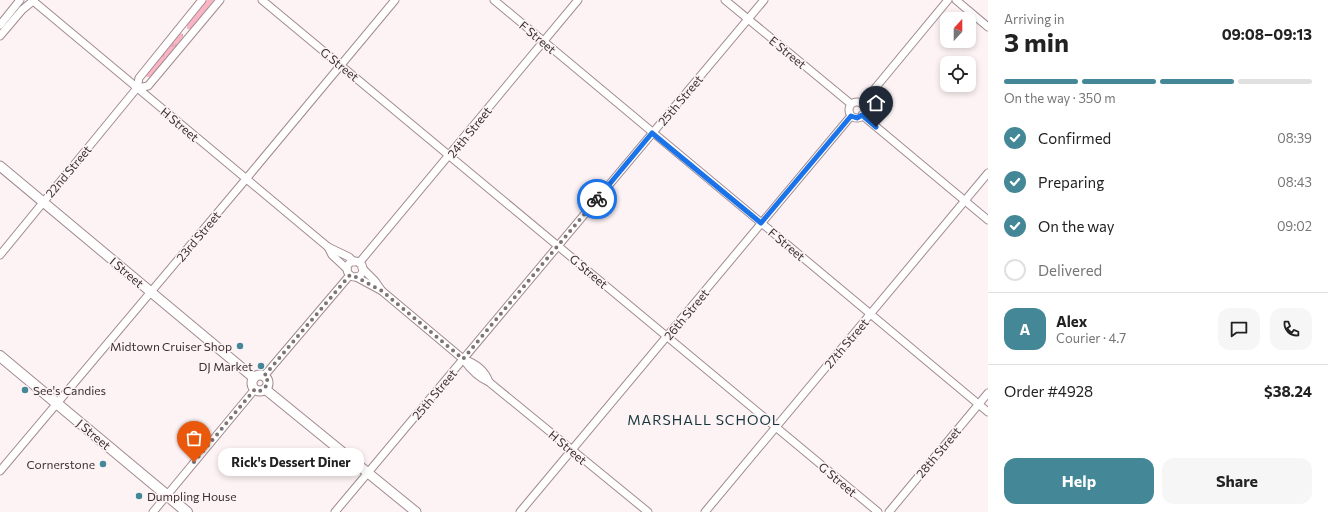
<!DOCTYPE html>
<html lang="en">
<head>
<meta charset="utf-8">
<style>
  body { margin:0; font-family:Commissioner,sans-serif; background:#f6f6f6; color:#222; height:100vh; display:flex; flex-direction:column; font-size:15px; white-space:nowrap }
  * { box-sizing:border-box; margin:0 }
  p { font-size:13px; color:#767676 }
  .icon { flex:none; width:22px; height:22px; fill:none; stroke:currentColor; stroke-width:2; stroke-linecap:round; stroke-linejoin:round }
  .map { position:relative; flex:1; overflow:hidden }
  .drawer { display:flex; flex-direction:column; background:#fff; width:340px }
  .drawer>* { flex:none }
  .needle { width:26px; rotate:21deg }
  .buttons { position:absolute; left:940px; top:12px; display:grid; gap:8px }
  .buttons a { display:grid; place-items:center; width:36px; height:36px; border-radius:8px; background:#fff; box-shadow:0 2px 6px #0003; font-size:20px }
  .pin { position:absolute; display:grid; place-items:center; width:34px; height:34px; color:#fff; margin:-41px -17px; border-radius:50% 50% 50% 0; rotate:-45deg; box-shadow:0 0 4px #0007 }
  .pin .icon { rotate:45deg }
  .courier { position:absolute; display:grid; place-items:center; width:40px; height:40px; margin:-20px; border:3px solid #1a73e8; border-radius:50%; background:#fff; color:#222; box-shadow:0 1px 5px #0007 }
  .bubble { position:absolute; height:28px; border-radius:12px; background:#fff; box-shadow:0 2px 6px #0003; font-size:13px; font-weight:700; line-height:28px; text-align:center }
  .head em { font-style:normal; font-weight:700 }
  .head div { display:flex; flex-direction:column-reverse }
  .head { display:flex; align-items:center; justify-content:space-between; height:68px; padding:0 16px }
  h1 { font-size:26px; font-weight:700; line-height:30px }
  .bar { display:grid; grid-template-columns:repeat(4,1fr); gap:6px 4px; align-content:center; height:48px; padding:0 16px }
  .bar i { height:5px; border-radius:3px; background:#e0e0e0 }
  .bar .selected { background:#448897 }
  .bar p { grid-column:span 4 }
  .line { display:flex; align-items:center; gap:10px; padding:0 16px; border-top:1px solid #e0e0e0 }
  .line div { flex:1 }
  .round { display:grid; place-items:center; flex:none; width:42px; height:42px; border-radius:12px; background:#f6f6f6 }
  ol { padding:0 16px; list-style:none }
  li { display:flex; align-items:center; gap:12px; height:44px }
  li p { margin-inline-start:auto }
  li .icon { padding:4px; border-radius:50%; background:#448897; color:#fff; stroke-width:4 }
  li:last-child { color:#767676 }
  li i { width:22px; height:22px; border:2px solid #e0e0e0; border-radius:50% }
  .action { display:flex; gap:8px; margin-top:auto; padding:8px 16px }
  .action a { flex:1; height:46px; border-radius:12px; background:#448897; color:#fff; font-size:16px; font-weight:700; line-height:46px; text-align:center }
  .action a+a { background:#f6f6f6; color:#222 }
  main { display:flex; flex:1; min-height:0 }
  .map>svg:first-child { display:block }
</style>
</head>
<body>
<main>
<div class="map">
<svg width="988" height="512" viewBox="0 0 988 512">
  <defs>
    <pattern id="grass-tufts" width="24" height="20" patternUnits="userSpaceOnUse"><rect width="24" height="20" fill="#fab4c4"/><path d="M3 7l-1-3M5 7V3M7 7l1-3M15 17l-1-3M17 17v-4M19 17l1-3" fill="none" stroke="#d79ba9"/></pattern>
  </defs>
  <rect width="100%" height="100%" fill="#fdf3f5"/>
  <g fill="url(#grass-tufts)">
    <polygon points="207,0 214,0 191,29 187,29 187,25"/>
    <polygon points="179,33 183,34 183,37 151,77 147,77 145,74"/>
  </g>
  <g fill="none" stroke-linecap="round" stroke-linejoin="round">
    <g stroke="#a18b8f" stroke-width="9">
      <g id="minor">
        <polyline points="32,0 328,247 349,257 354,262"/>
        <polyline points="262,0 878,512"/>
        <polyline points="494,0 988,412"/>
        <polyline points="725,0 851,104"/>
        <polyline points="956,0 988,27"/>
        <polyline points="0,25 20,0"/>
        <polyline points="0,36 22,10 34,0"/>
        <polyline points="137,88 148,86 220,0"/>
        <circle cx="857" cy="110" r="8"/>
        <polyline points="862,104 948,0"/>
        <polyline points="862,115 988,220"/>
        <polyline points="328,247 332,255 347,269"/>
        <polyline points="0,255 137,88 139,78 202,0"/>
        <circle cx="355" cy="269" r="8"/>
        <polyline points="359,263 578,0"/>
        <path d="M362,268L375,281L382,291L463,359C470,369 477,377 489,382L648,512"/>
        <polyline points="356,277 382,291"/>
        <path d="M463,359C475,363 485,370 489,382"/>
        <polyline points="264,376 350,275"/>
        <polyline points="0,471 246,179 395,0"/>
        <polyline points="153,512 255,389"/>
        <polyline points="335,512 764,0"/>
        <polyline points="520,512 851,116"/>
        <polyline points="705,512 988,173"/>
        <polyline points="889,512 988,393"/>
      </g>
    </g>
    <g stroke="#a18b8f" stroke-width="11">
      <g id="tertiary">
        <polyline points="0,166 254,378"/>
        <circle cx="260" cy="383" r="8"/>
        <polyline points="265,389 416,512"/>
      </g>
    </g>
    <g stroke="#a18b8f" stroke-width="12">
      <polyline id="secondary" points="0,356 187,512"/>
    </g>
    <use href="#minor" stroke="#fff" stroke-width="7"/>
    <use href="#tertiary" stroke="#fff" stroke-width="9"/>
    <use href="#secondary" stroke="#fff" stroke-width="10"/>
  </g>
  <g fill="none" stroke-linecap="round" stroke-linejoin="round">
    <polyline stroke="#7e7476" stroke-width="4" stroke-dasharray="0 7.2" points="194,462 255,389 260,391 265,388 268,381 264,376 350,275 356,277 382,291 463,359 597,199"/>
    <polyline stroke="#1a73e8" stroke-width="5" points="597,199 652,133 761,223 851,116 857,118 862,115 876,127"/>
  </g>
  <g fill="#448897" stroke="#fdf3f5" stroke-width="1.5">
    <circle cx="240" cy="346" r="4"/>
    <circle cx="261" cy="366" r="4"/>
    <circle cx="25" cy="390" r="4"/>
    <circle cx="103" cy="464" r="4"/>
    <circle cx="139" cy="496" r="4"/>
  </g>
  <g text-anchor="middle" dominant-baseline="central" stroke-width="3" stroke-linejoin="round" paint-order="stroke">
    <g font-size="12" fill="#393032" stroke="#fdf3f5">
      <text transform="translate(538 37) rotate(40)">F Street</text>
      <text transform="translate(788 52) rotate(39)">E Street</text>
      <text transform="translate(340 64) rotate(39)">G Street</text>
      <text transform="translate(680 100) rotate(-50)">25th Street</text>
      <text transform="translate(180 124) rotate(40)">H Street</text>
      <text transform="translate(469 132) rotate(-51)">24th Street</text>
      <text transform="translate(68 171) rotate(-50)">22nd Street</text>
      <text transform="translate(198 236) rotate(-50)">23rd Street</text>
      <text transform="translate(787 244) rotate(40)">F Street</text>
      <text transform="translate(589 271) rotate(40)">G Street</text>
      <text transform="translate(127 272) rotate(40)">I Street</text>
      <text transform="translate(686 314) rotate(-50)">26th Street</text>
      <text transform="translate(846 343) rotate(-50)">27th Street</text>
      <text transform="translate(434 394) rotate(-50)">25th Street</text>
      <text transform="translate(94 434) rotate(40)">J Street</text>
      <text transform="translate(568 447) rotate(40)">H Street</text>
      <text transform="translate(938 452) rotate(-50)">28th Street</text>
      <text transform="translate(838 479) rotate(40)">G Street</text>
    </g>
    <g font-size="12" fill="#393032" stroke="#fdf3f5" text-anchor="end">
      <text x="232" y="346">Midtown Cruiser Shop</text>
      <text x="253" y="366">DJ Market</text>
      <text x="33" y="390" text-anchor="start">See's Candies</text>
      <text x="95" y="464">Cornerstone</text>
      <text x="147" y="496" text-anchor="start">Dumpling House</text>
    </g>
    <g font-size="14" letter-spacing="1" fill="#15363d" stroke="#fdf3f5">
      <text x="704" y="419">MARSHALL SCHOOL</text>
    </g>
  </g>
</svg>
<div class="buttons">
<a><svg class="needle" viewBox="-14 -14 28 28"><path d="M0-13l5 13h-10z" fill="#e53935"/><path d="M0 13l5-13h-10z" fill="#767676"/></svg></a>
<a><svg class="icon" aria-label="locate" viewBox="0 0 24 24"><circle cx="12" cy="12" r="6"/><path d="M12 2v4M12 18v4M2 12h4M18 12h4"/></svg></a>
</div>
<div class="pin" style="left:194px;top:462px;background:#ea580c"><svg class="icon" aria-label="bag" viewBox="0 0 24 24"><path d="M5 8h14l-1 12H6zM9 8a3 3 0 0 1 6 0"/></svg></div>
<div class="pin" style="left:876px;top:127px;background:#1f2937"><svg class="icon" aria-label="home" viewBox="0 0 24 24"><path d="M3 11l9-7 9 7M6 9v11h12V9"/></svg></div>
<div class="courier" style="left:597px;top:199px"><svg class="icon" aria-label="bike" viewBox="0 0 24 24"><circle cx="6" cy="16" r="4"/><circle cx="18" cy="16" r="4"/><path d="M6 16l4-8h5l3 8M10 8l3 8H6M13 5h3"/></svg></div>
<div class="bubble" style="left:218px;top:448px;width:146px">Rick's Dessert Diner</div>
</div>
<section class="drawer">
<div class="head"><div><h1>3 min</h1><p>Arriving in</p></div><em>09:08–09:13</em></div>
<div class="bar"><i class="selected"></i><i class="selected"></i><i class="selected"></i><i></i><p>On the way · 350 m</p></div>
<ol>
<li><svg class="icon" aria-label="check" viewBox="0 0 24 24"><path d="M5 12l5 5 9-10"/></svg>Confirmed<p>08:39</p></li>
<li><svg class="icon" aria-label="check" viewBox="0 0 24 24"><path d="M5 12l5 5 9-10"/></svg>Preparing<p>08:43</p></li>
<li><svg class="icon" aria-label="check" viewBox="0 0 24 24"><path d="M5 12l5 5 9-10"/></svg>On the way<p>09:02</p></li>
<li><i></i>Delivered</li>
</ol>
<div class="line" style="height:72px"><b class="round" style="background:#448897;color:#fff">A</b><div><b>Alex</b><p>Courier · 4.7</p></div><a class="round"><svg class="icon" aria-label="chat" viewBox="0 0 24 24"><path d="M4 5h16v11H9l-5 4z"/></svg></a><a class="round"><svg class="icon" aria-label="phone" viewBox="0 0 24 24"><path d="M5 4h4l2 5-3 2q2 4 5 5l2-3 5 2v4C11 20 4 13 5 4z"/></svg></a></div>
<div class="line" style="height:52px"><div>Order #4928</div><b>$38.24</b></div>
<div class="action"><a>Help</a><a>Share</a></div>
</section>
</main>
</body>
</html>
